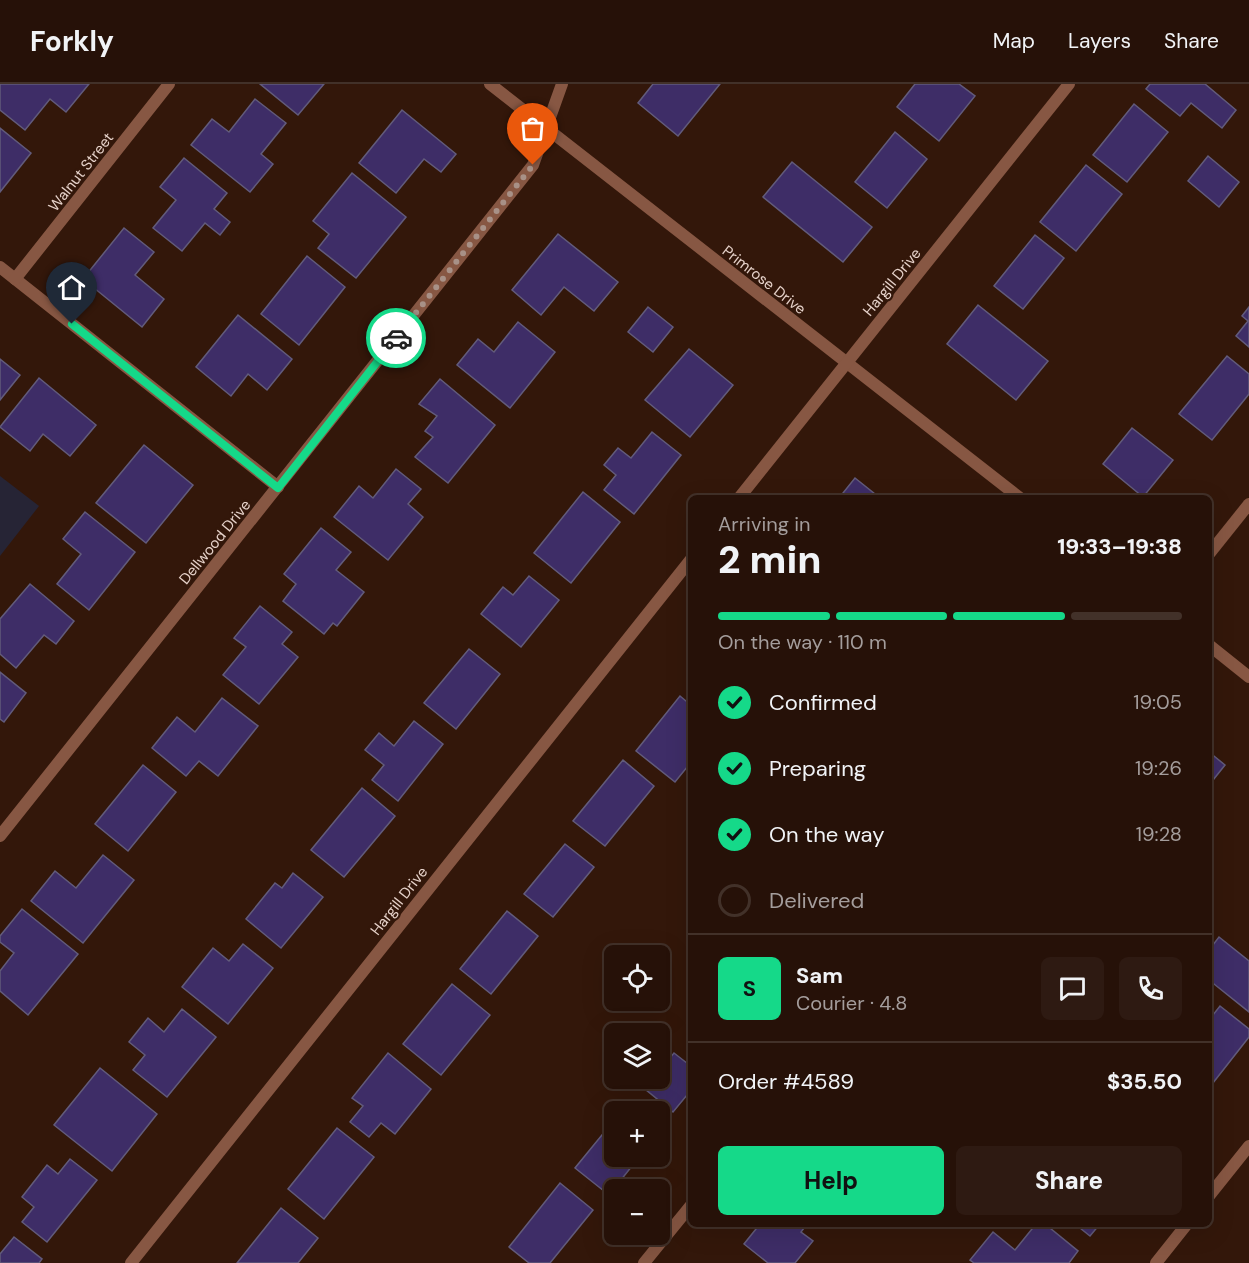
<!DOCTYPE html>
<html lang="en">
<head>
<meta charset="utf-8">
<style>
  body { margin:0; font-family:"DM Sans",sans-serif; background:#2e1a12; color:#f1f3f6; height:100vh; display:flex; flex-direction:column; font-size:22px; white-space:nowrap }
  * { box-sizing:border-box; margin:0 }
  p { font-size:20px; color:#a49d9c }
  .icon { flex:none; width:33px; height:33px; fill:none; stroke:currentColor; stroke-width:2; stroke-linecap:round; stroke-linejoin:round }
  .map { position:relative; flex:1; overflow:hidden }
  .side { position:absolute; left:688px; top:411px; width:524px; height:732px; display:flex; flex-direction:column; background:#261108; border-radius:9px; box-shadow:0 6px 24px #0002,0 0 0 2px #423129 }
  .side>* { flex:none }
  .tools { position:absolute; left:604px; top:861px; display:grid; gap:12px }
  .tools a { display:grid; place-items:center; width:66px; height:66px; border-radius:9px; background:#261108; box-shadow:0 6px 24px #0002,0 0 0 2px #423129; font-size:30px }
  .pin { position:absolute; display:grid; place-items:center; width:51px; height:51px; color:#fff; margin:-62px -26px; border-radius:50% 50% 50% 0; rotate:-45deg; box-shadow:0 0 6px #0007 }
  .pin .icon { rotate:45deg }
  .courier { position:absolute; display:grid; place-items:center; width:60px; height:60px; margin:-30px; border:4px solid #15d989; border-radius:50%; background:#fff; color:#222; box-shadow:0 2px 8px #0007 }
  .summary em { font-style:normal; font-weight:800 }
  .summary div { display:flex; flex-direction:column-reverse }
  .summary { display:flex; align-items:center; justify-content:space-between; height:102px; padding:0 30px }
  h1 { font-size:39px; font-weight:800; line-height:45px }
  .bar { display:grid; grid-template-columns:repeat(4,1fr); gap:9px 6px; align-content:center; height:72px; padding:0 30px }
  .bar i { height:8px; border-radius:4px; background:#423129 }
  .bar .selected { background:#15d989 }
  .bar p { grid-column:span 4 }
  .line { display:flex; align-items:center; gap:15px; padding:0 30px; border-top:2px solid #423129 }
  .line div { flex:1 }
  .round { display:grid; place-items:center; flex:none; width:63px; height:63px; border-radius:9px; background:#2e1a12 }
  ol { padding:0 30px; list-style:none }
  li { display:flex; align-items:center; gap:18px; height:66px }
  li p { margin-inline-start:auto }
  li .icon { padding:6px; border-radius:50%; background:#15d989; color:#111; stroke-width:4 }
  li:last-child { color:#a49d9c }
  li i { width:33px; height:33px; border:3px solid #423129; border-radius:50% }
  .button { display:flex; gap:12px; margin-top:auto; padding:12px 30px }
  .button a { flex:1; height:69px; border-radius:9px; background:#15d989; color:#111; font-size:24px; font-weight:800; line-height:69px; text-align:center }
  .button a+a { background:#2e1a12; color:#f1f3f6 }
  header { display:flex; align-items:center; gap:36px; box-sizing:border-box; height:84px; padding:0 30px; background:#261108; border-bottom:2px solid #423129 }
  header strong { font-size:28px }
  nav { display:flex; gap:33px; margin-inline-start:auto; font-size:21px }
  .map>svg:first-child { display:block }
</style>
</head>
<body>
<header>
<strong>Forkly</strong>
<nav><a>Map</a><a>Layers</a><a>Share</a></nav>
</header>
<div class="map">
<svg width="1249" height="1179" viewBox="0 0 1249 1179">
  <rect width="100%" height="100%" fill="#33170a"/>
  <polygon fill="#262435" points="0,392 39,422 0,472"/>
  <g fill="#3e2d67" stroke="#625b7b" stroke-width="1.5">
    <polygon points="0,0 89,0 66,28 50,15 25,46 0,26"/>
    <polygon points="260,0 324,0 298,31"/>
    <polygon points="653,0 720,0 678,52 638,19"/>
    <polygon points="915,0 959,0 975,12 939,57 897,23"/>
    <polygon points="1150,0 1205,0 1236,26 1222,44 1191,19 1180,32 1146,5"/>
    <polygon points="255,15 286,39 261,70 273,80 250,108 191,61 212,35 229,48"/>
    <polygon points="1134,20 1168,48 1127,98 1093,71"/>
    <polygon points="402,26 456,70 441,88 424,75 396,109 359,79"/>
    <polygon points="0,44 31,69 0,108"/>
    <polygon points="895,48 927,75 887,124 855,98"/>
    <polygon points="1208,72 1239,98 1219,123 1188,97"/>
    <polygon points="184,74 227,109 214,125 230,138 220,151 205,139 182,167 153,144 176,116 160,103"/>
    <polygon points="792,78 872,143 843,178 763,113"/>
    <polygon points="1086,81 1122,110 1076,167 1040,138"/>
    <polygon points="352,89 406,133 356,194 318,164 329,150 313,137"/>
    <polygon points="124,144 154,168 135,191 164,215 142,243 83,195"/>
    <polygon points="558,150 618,198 594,227 564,203 541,231 512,206"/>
    <polygon points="1035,151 1064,174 1023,225 994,202"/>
    <polygon points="307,172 345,203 299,261 261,230"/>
    <polygon points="978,221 1048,277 1016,316 947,260"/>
    <polygon points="648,223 673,243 653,268 628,248"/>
    <polygon points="1249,223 1249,263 1236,252 1248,237 1242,232"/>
    <polygon points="238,231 292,275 267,306 248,290 231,312 196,283"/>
    <polygon points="518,238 555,268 510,324 457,281 478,255 494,268"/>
    <polygon points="689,265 733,301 690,353 645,316"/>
    <polygon points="1227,272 1249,290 1249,310 1212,356 1179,330"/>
    <polygon points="0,275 20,291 0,316"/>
    <polygon points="39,294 96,341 70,372 43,350 30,367 0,343"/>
    <polygon points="440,295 495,341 448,399 415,373 433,353 425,347 437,332 419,320"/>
    <polygon points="1132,344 1173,376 1143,413 1103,380"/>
    <polygon points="652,348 681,371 634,430 604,406 616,391 604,381 618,364 631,374"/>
    <polygon points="144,361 193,401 146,459 96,419"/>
    <polygon points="396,385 421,405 408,420 423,433 388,476 334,433 359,402 373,414"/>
    <polygon points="855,394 880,414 839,414"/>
    <polygon points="583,408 620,438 571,499 534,469"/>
    <polygon points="85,428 135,468 89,526 57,500 81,470 63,455"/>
    <polygon points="321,444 351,468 336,486 364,508 337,542 333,539 324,550 283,517 296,500 284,490"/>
    <polygon points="529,492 559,516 521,563 481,530 503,503 513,511"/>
    <polygon points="30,500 74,537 56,560 44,551 16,584 0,570 0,535"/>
    <polygon points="260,522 292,548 282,560 298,573 259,620 223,591 246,563 234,554"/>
    <polygon points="469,565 500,590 456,645 424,619"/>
    <polygon points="0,588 26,609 4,638 0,635"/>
    <polygon points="680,612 692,622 692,677 675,698 636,667"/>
    <polygon points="222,614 258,642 218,692 199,677 186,692 152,664 177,633 195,648"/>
    <polygon points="414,637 443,660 398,717 372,696 384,681 365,666 379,649 394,662"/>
    <polygon points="1209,668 1225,681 1209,701"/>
    <polygon points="623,676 654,702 605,762 573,737"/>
    <polygon points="143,681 176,708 128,767 95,740"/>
    <polygon points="362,704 395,732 344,793 311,766"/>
    <polygon points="565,760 594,783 553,833 524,810"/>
    <polygon points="103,771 134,796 83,859 31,817 55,787 76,804"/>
    <polygon points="293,789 323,813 281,864 246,835 275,799 282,804"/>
    <polygon points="22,825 78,870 28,931 0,907 0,887 14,869 0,858 0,852"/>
    <polygon points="507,827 538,852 491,910 460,885"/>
    <polygon points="1219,853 1249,877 1249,928 1209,896 1209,866"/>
    <polygon points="243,860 273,884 228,940 182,903 213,864 229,877"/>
    <polygon points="452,900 490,931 441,991 403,960"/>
    <polygon points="1220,922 1249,945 1249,953 1209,1004 1209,936"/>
    <polygon points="182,925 216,953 167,1013 133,986 145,971 129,958 148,934 164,948"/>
    <polygon points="388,969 431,1005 395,1050 381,1039 369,1053 350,1038 363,1022 352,1014"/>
    <polygon points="674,969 692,983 692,1005 673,1028 645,1005 653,994 660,994 660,986"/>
    <polygon points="100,984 157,1030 112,1087 54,1041"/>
    <polygon points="615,1035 615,1072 640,1072 609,1111 575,1084"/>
    <polygon points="337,1044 374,1073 324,1135 288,1105"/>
    <polygon points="70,1075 97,1096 47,1158 22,1138 34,1123 22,1113 47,1081 58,1090"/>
    <polygon points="560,1099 593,1126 550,1179 529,1179 509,1163"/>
    <polygon points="281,1124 318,1154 298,1179 237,1179"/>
    <polygon points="760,1140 807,1140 801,1148 813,1157 795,1179 768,1179 744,1160"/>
    <polygon points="1036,1140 1045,1140 1078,1167 1069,1179 974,1179 970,1176 993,1148 1015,1166"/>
    <polygon points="1075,1140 1100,1140 1090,1152"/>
    <polygon points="14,1153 42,1175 39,1179 0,1179 0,1170"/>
  </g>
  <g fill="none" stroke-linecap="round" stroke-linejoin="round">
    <g stroke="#875743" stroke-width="12">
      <polyline points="490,0 1020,414"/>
      <polyline points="0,183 278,403"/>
      <polyline points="15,195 169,0"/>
      <polyline points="739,414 1069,0"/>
      <polyline points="1209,470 1249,420"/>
      <polyline points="1209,561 1249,593"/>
      <polyline points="0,752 533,81 562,0"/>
      <polyline points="1209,1112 1249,1062"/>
      <polyline points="131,1179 692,474"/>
      <polyline points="644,1179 692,1120"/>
      <polyline points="1156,1179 1187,1140"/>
    </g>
  </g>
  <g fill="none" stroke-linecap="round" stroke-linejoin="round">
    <polyline stroke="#a89187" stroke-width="6" stroke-dasharray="0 10.8" points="396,254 533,81"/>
    <polyline stroke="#15d989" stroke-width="8" points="72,240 278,404 396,254"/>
  </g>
  <g text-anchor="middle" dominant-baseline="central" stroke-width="4.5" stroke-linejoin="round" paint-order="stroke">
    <g font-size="15" fill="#e7d3cb" stroke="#33170a">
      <text transform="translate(81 88) rotate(-52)">Walnut Street</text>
      <text transform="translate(764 196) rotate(38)">Primrose Drive</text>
      <text transform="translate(892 198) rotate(-51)">Hargill Drive</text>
      <text transform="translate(215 458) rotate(-51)">Dellwood Drive</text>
      <text transform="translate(399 817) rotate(-52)">Hargill Drive</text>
    </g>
  </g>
</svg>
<div class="tools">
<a><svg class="icon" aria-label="locate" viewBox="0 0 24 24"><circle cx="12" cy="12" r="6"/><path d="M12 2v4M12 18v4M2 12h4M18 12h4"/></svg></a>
<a><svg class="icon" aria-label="layers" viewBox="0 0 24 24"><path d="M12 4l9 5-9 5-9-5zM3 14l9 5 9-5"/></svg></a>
<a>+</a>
<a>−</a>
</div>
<div class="pin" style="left:533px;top:81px;background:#ea580c"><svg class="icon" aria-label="bag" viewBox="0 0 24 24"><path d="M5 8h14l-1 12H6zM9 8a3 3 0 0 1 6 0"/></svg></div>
<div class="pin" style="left:72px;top:240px;background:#1f2937"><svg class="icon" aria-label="home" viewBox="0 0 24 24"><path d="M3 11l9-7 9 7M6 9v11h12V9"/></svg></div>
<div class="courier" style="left:396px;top:254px"><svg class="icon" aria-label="car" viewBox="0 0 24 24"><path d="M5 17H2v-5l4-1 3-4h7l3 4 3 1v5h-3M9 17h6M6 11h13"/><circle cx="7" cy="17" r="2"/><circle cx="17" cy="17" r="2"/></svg></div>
<section class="side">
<div class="summary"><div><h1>2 min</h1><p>Arriving in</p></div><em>19:33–19:38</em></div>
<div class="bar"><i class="selected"></i><i class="selected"></i><i class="selected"></i><i></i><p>On the way · 110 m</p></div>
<ol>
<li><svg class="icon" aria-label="check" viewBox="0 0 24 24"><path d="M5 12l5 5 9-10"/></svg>Confirmed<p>19:05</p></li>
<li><svg class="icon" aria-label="check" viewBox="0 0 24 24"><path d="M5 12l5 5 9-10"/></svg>Preparing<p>19:26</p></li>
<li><svg class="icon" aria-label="check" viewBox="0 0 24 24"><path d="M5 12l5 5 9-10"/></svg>On the way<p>19:28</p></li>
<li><i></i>Delivered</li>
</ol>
<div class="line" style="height:108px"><b class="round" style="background:#15d989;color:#111">S</b><div><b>Sam</b><p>Courier · 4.8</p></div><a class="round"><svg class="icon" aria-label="chat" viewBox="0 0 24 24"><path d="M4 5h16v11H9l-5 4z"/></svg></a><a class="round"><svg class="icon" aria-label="phone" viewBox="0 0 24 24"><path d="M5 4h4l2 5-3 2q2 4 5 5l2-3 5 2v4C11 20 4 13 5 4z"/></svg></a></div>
<div class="line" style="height:78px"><div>Order #4589</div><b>$35.50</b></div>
<div class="button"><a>Help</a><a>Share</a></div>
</section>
</div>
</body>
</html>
